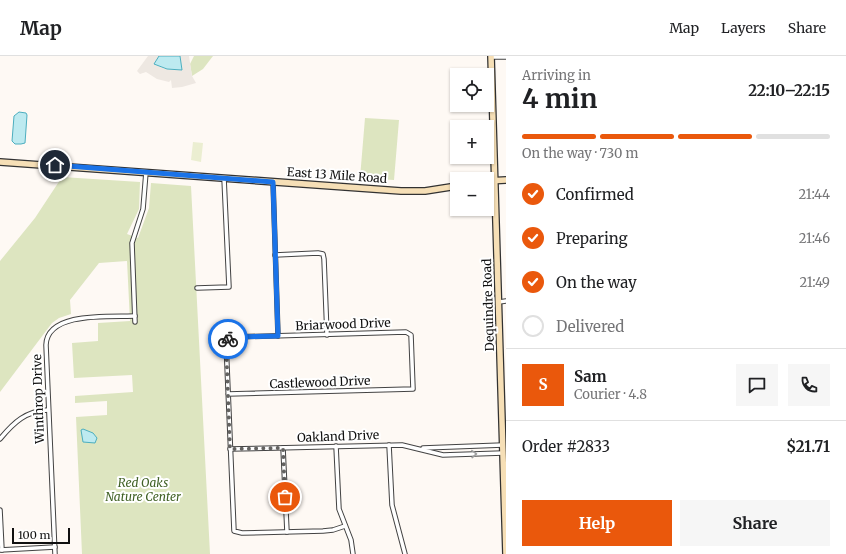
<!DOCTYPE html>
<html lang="en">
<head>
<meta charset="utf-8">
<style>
  body { margin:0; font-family:Merriweather,serif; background:#f6f6f6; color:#202124; height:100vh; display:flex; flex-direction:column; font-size:15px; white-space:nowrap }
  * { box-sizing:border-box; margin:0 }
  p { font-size:13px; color:#757577 }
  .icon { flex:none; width:22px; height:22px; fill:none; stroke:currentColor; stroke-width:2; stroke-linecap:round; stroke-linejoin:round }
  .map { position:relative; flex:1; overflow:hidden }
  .details { display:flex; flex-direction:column; background:#fff; width:340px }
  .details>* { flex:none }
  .buttons { position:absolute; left:450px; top:12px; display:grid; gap:8px }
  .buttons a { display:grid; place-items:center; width:44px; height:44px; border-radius:0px; background:#fff; box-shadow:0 1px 3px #0004; font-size:20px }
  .scale { position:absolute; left:12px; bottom:10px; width:58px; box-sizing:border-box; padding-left:4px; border:2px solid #101010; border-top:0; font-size:11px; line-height:14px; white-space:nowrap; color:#101010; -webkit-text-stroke:3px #fff; paint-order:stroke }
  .pin { position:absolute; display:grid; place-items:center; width:34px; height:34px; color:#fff; margin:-17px; border:2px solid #fff; border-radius:50%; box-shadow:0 1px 4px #0007 }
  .courier { position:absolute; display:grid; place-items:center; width:40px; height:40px; margin:-20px; border:3px solid #1a73e8; border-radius:50%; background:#fff; color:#222; box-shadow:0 1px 5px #0007 }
  .summary em { font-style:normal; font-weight:700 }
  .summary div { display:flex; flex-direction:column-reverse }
  .summary { display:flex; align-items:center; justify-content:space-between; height:68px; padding:0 16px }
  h1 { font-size:26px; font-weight:700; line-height:30px }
  .bar { display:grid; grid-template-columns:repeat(4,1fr); gap:6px 4px; align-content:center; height:48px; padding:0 16px }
  .bar i { height:5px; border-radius:3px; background:#e0e0e0 }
  .bar .active { background:#ea580c }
  .bar p { grid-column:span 4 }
  .line { display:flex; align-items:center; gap:10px; padding:0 16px; border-top:1px solid #e0e0e0 }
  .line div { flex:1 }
  .round { display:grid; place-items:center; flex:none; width:42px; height:42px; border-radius:0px; background:#f6f6f6 }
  ol { padding:0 16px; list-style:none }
  li { display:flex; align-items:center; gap:12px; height:44px }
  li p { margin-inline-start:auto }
  li .icon { padding:4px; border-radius:50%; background:#ea580c; color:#fff; stroke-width:4 }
  li:last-child { color:#757577 }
  li i { width:22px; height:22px; border:2px solid #e0e0e0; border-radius:50% }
  .button { display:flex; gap:8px; margin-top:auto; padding:8px 16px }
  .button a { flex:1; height:46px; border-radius:0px; background:#ea580c; color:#fff; font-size:16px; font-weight:700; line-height:46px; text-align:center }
  .button a+a { background:#f6f6f6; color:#202124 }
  header { display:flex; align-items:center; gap:24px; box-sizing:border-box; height:56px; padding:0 20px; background:#fff; border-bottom:1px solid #e0e0e0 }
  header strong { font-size:19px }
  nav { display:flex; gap:22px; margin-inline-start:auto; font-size:14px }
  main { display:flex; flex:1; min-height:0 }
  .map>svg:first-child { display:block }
</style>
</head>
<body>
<header>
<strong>Map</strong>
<nav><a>Map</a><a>Layers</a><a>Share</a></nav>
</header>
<main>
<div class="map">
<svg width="506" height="498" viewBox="0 0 506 498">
  <rect width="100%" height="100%" fill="#fef9f4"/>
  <g fill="#dde5c0">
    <polygon points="194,0 213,0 203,13 192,20 190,8"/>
    <polygon points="365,62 399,64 394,124 360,122"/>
    <polygon points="62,121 140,126 139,153 127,178 138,182 149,152 151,127 191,130 210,498 82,498 76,361 107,359 107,345 75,347 75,340 133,336 132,319 74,322 72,287 98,285 98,267 130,265 127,205 99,207 70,244 71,258 59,262 52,267 0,336 0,205 35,162"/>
  </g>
  <polygon fill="#ebeed1" points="193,86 203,87 201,106 191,104"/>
  <polygon fill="#eee8e2" points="148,0 159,0 154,8 165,13 174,14 182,14 180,0 189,0 192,20 196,27 182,31 172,32 171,24 169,26 157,23 146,16 140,18 137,15"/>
  <g fill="#bdeaf0" stroke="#4caebf">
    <polygon points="159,0 180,0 182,14 167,13 154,8"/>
    <polygon points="19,56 26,57 27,59 25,87 21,88 15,88 12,85 14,60"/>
    <polygon points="83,373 93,377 97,382 95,387 83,386 81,374"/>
  </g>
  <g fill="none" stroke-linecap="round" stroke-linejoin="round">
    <g stroke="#434343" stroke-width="5.5">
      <g id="street">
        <polyline points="491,1 506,1"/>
        <polyline points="273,125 278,280"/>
        <polyline points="275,199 318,197 323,198 324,203 327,279"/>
        <polyline points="197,232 229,231 224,122"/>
        <polyline points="499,246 506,245"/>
        <polyline points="135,266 132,187 143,153 146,116"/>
        <polyline points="228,338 413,333 411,279 406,276 233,281 228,282 226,286 234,475 242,477 323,475 333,474 345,470"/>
        <path d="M0,383C14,366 26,355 48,354"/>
        <polyline points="389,389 392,449 405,498"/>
        <polyline points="336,390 339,453 351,484 353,498"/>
        <polyline points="283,392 287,476"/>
        <polyline points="423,392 503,389"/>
        <polyline points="230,393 402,389 443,399 503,397"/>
        <polyline points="0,454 2,494"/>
        <polyline points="0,494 55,491"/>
        <path d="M55,498L46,289C47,255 111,261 135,260"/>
      </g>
    </g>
    <g stroke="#323232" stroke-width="8">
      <g id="secondary">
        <polyline points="491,0 506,498"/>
        <polyline points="0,106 401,135 425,135 457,130"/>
        <polyline points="487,125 506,124"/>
      </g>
    </g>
    <use href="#street" stroke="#fff" stroke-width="3.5"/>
    <use href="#secondary" stroke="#f6dfb6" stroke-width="5.5"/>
  </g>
  <defs><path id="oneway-chevron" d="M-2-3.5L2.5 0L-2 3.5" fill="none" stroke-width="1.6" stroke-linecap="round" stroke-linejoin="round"/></defs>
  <use stroke="#9f9f9f" href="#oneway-chevron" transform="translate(474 398) rotate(-2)"/>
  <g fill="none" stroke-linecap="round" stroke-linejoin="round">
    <polyline stroke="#636260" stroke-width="4" stroke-dasharray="0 7.2" points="228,283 226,286 230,393 283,392 285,441"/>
    <polyline stroke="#1a73e8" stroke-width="5" points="55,109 273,126 278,280 233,281 228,283"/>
  </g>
  <g text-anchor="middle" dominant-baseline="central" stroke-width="4" stroke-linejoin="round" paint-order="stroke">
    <g font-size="12" fill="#101010" stroke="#fff">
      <text transform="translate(337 119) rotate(4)">East 13 Mile Road</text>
      <text transform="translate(488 249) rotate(-92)">Dequindre Road</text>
      <text transform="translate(343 268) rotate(-2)">Briarwood Drive</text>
      <text transform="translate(320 326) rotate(-2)">Castlewood Drive</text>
      <text transform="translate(38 343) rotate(-92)">Winthrop Drive</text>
      <text transform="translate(338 380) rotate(-2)">Oakland Drive</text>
    </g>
    <g font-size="12" font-style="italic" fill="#416126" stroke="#fff">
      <text x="143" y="426">Red Oaks<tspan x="143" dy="14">Nature Center</tspan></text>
    </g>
  </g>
</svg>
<div class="buttons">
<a><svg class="icon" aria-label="locate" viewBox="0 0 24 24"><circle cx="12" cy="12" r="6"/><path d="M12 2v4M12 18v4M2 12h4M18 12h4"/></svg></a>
<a>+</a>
<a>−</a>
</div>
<div class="scale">100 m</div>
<div class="pin" style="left:285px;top:441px;background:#ea580c"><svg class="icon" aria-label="bag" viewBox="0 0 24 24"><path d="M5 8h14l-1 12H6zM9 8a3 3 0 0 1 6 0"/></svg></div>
<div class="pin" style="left:55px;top:109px;background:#1f2937"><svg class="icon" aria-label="home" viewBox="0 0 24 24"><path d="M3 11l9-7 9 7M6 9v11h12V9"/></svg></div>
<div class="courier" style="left:228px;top:283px"><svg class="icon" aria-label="bike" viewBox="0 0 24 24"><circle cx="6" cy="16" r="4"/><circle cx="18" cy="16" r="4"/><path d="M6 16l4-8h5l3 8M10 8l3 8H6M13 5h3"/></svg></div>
</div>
<section class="details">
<div class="summary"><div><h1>4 min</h1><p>Arriving in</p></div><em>22:10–22:15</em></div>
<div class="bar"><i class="active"></i><i class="active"></i><i class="active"></i><i></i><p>On the way · 730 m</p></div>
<ol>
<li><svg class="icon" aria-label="check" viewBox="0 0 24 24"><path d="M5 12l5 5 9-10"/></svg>Confirmed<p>21:44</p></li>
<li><svg class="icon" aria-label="check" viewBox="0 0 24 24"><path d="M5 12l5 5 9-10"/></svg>Preparing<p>21:46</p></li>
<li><svg class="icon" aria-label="check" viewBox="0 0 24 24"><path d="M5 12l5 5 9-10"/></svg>On the way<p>21:49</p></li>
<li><i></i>Delivered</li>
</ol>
<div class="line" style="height:72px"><b class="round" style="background:#ea580c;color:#fff">S</b><div><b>Sam</b><p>Courier · 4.8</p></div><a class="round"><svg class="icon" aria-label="chat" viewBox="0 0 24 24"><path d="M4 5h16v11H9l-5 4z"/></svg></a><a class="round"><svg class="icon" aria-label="phone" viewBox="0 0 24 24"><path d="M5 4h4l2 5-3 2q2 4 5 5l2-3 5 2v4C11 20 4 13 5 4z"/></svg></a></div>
<div class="line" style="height:52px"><div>Order #2833</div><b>$21.71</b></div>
<div class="button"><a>Help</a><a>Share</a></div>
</section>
</main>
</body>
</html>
